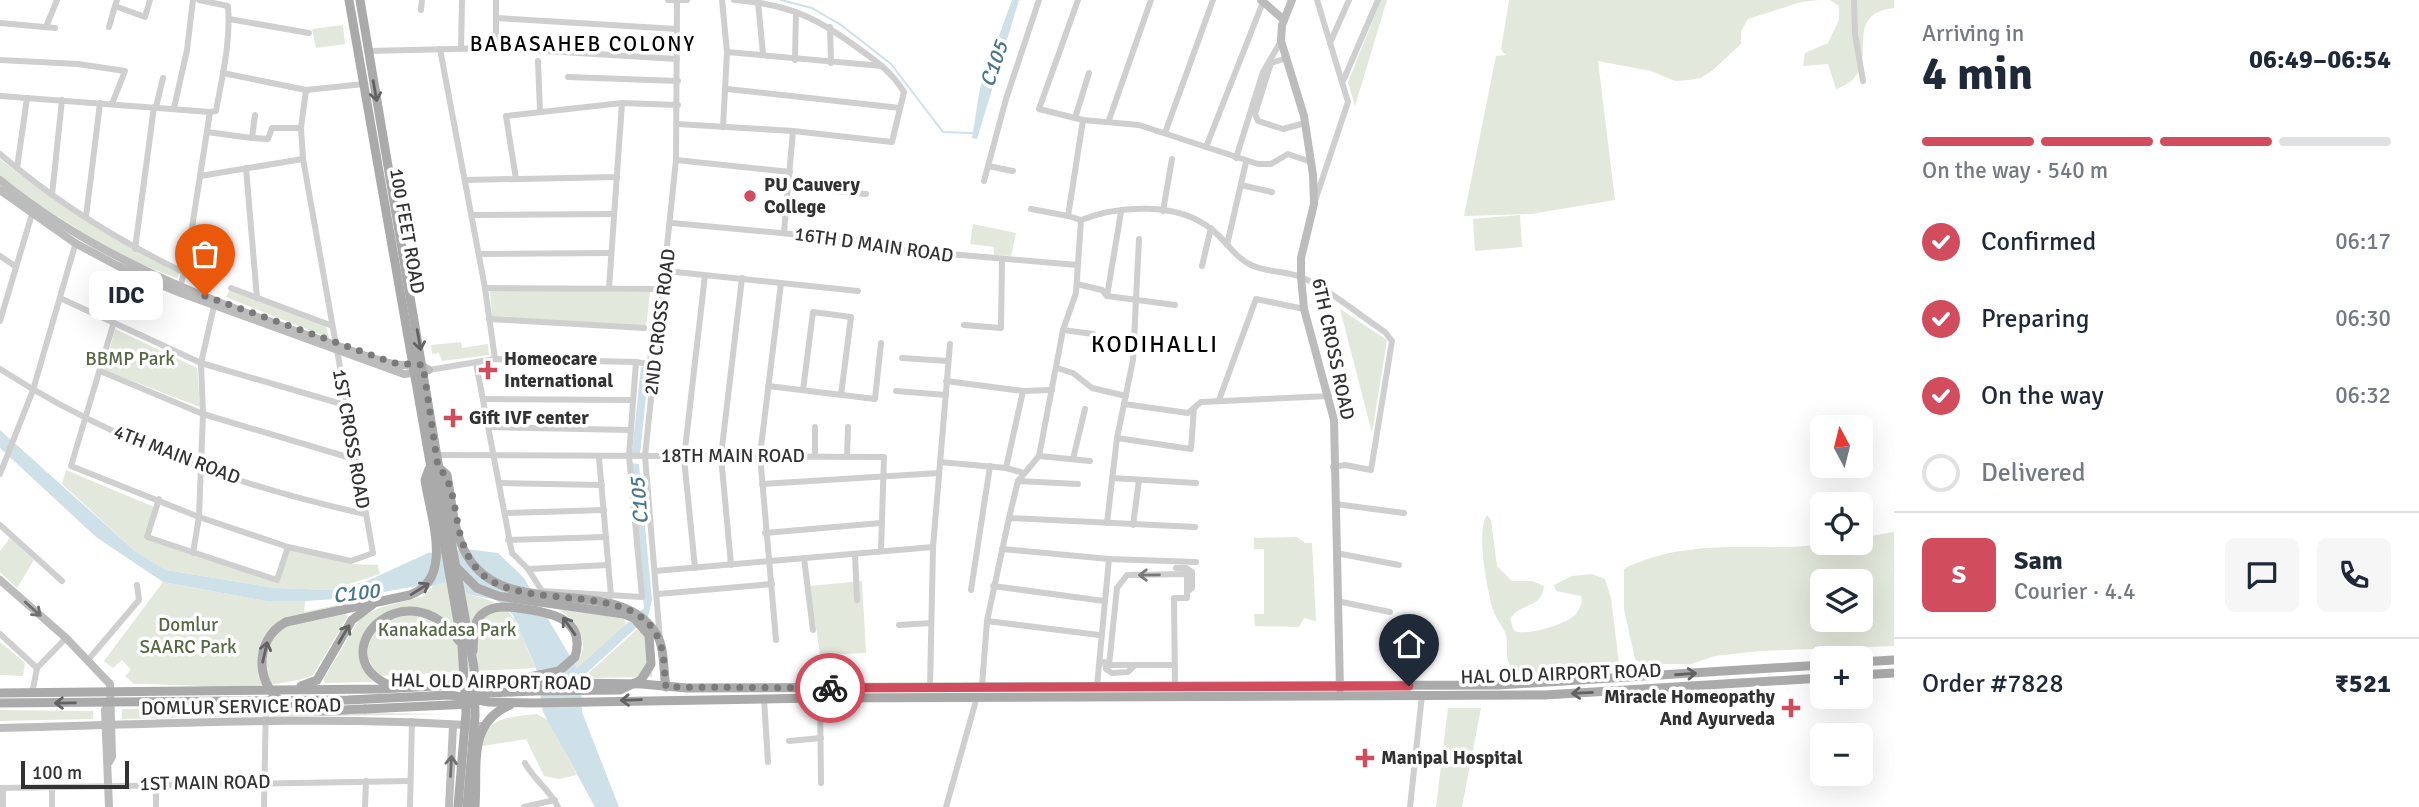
<!DOCTYPE html>
<html lang="en">
<head>
<meta charset="utf-8">
<style>
  body { margin:0; font-family:Signika,sans-serif; background:#f6f6f7; color:#1f2937; height:100vh; display:flex; flex-direction:column; font-size:26px; white-space:nowrap }
  * { box-sizing:border-box; margin:0 }
  p { font-size:23px; color:#747a83 }
  .icon { flex:none; width:38px; height:38px; fill:none; stroke:currentColor; stroke-width:2; stroke-linecap:round; stroke-linejoin:round }
  .map { position:relative; flex:1; overflow:hidden }
  .details { display:flex; flex-direction:column; background:#fff; width:525px }
  .details>* { flex:none }
  .needle { width:46px; rotate:353deg }
  .buttons { position:absolute; left:1810px; top:415px; display:grid; gap:14px }
  .buttons a { display:grid; place-items:center; width:63px; height:63px; border-radius:10px; background:#fff; box-shadow:0 7px 28px #0002; font-size:35px }
  .scale { position:absolute; left:21px; bottom:18px; width:108px; box-sizing:border-box; padding-left:7px; border:4px solid #323232; border-top:0; font-size:19px; line-height:24px; white-space:nowrap; color:#323232; -webkit-text-stroke:5px #fff; paint-order:stroke }
  .pin { position:absolute; display:grid; place-items:center; width:60px; height:60px; color:#fff; margin:-72px -30px; border-radius:50% 50% 50% 0; rotate:-45deg; box-shadow:0 0 7px #0007 }
  .pin .icon { rotate:45deg }
  .courier { position:absolute; display:grid; place-items:center; width:70px; height:70px; margin:-35px; border:5px solid #d14c5d; border-radius:50%; background:#fff; color:#222; box-shadow:0 2px 9px #0007 }
  .bubble { position:absolute; height:49px; border-radius:10px; background:#fff; box-shadow:0 7px 28px #0002; font-size:23px; font-weight:800; line-height:49px; text-align:center }
  .head em { font-style:normal; font-weight:800 }
  .head div { display:flex; flex-direction:column-reverse }
  .head { display:flex; align-items:center; justify-content:space-between; height:119px; padding:0 28px }
  h1 { font-size:46px; font-weight:800; line-height:52px }
  .bar { display:grid; grid-template-columns:repeat(4,1fr); gap:10px 7px; align-content:center; height:84px; padding:0 28px }
  .bar i { height:9px; border-radius:5px; background:#e0e1e3 }
  .bar .on { background:#d14c5d }
  .bar p { grid-column:span 4 }
  .line { display:flex; align-items:center; gap:18px; padding:0 28px; border-top:2px solid #e0e1e3 }
  .line div { flex:1 }
  .round { display:grid; place-items:center; flex:none; width:74px; height:74px; border-radius:10px; background:#f6f6f7 }
  ol { padding:0 28px; list-style:none }
  li { display:flex; align-items:center; gap:21px; height:77px }
  li p { margin-inline-start:auto }
  li .icon { padding:7px; border-radius:50%; background:#d14c5d; color:#fff; stroke-width:4 }
  li:last-child { color:#747a83 }
  li i { width:38px; height:38px; border:4px solid #e0e1e3; border-radius:50% }
  main { display:flex; flex:1; min-height:0 }
  .map>svg:first-child { display:block }
</style>
</head>
<body>
<main>
<div class="map">
<svg width="1894" height="807" viewBox="0 0 1894 807">
  <rect width="100%" height="100%" fill="#fff"/>
  <g fill="#e3e8dc" fill-rule="evenodd">
    <polygon points="1381,0 1387,0 1355,106 1348,82"/>
    <polygon points="1509,0 1819,0 1801,2 1748,19 1741,31 1741,44 1713,70 1701,78 1689,80 1675,81 1651,71 1598,61 1615,200 1531,214 1464,216 1496,56 1506,55 1501,50"/>
    <path d="M1830,0H1894V8C1835,15 1890,71 1836,89L1828,64L1803,66L1805,53L1828,43L1839,20V6Z"/>
    <polygon points="343,25 345,44 316,48 312,29"/>
    <path d="M0,159C56,204 115,241 179,273L177,278L122,257L36,203L0,176Z"/>
    <polygon points="1520,215 1522,247 1475,251 1473,219"/>
    <polygon points="973,224 1016,233 1011,256 994,255 994,247 970,244"/>
    <polygon points="230,289 326,326 329,338 226,297"/>
    <polygon points="490,290 650,292 646,328 492,317"/>
    <polygon points="1340,309 1387,340 1372,433"/>
    <polygon points="115,329 197,368 200,407 104,370"/>
    <polygon points="461,342 462,348 488,344 489,355 442,361 439,353 432,354 431,345"/>
    <polygon points="66,470 154,507 144,539 278,582 291,548 351,564 378,565 380,574 331,590 276,588 166,570 135,551 62,484"/>
    <path d="M1487,515L1491,520L1497,566L1512,581H1532L1544,586C1541,610 1520,602 1510,619L1514,631C1527,636 1563,625 1574,616C1578,613 1580,607 1582,602L1581,596L1556,591L1554,585L1572,576L1592,574L1605,579L1611,598L1619,663L1613,670C1589,671 1537,681 1516,670C1502,663 1509,647 1506,635C1503,626 1496,619 1493,610C1487,590 1476,531 1487,515Z"/>
    <path d="M1894,532V646L1760,651L1715,656L1691,664H1641L1635,659L1624,609V569C1676,542 1734,548 1790,547C1813,546 1836,542 1860,542V538ZM1822,581H1860V620H1822Z"/>
    <polygon points="1297,537 1305,543 1312,543 1316,621 1304,618 1299,627 1255,626 1254,614 1264,614 1264,549 1254,549 1254,538"/>
    <polygon points="10,538 34,560 17,588 0,572 0,551"/>
    <path d="M458,579L467,594C522,606 514,623 536,668L377,676L368,658V645L360,644L362,666L373,682L326,683L323,680L360,618L379,608L424,596L433,586Z"/>
    <polygon points="862,581 866,653 820,655 810,586"/>
    <path d="M163,582L266,601H305L304,612L337,605L348,616L313,675C270,693 182,684 134,684L125,676L131,670L122,660L113,668L104,661Z"/>
    <path d="M558,609L624,618L626,625L577,668L574,664C595,647 575,619 558,609Z"/>
    <polygon points="642,625 654,655 652,677 583,678"/>
    <polygon points="0,642 25,663 23,676 0,675"/>
    <polygon points="320,706 365,713 451,714 271,717 271,707"/>
    <polygon points="256,707 256,716 122,719 122,709"/>
    <polygon points="1448,708 1481,708 1462,807 1436,807"/>
    <polygon points="0,710 93,711 93,719 0,721"/>
    <path d="M537,714L548,720L577,775L559,779L544,776L526,739L483,746C484,716 514,717 537,714Z"/>
  </g>
  <g fill="#cee0e8">
    <polygon points="1012,0 1019,0 977,139 972,138 980,88"/>
    <polygon points="641,367 649,367 640,454 632,453"/>
    <polygon points="0,430 135,551 166,570 276,588 331,590 367,581 428,553 466,549 498,553 524,578 577,668 644,608 631,463 639,464 652,600 648,617 581,678 582,712 619,807 595,807 543,712 536,668 513,615 497,600 467,594 458,579 433,586 417,586 350,598 305,601 266,601 163,582 96,537 0,448"/>
  </g>
  <g fill="none" stroke-linecap="round" stroke-linejoin="round">
    <g stroke="#cee0e8" stroke-width="2">
      <polyline points="781,0 812,8 841,25 891,64 943,132 972,133"/>
      <polyline points="648,360 659,272"/>
    </g>
    <g stroke="#cfcfcf" stroke-width="6">
      <polyline points="117,0 115,6 145,17 150,0"/>
      <path d="M199,0L228,6C231,42 222,77 216,111L210,112"/>
      <polyline points="496,0 496,48"/>
      <polyline points="668,0 687,0"/>
      <polyline points="722,0 727,52 723,127"/>
      <polyline points="1078,0 1039,109 1083,120 1139,125 1258,164 1271,164 1288,154 1311,162"/>
      <polyline points="1854,0 1855,34 1863,81"/>
      <polyline points="758,2 763,54"/>
      <polyline points="421,10 422,0"/>
      <polyline points="496,18 677,29"/>
      <polyline points="229,19 309,33"/>
      <polyline points="0,23 55,28"/>
      <polyline points="46,27 57,0"/>
      <polyline points="109,27 115,6"/>
      <polyline points="830,27 831,63"/>
      <polyline points="1330,43 1349,0"/>
      <polyline points="440,49 485,288 495,359"/>
      <polyline points="461,49 462,0"/>
      <polyline points="368,51 496,48 677,59"/>
      <polyline points="727,52 882,66"/>
      <polyline points="1287,58 1271,63 1255,114 1258,121 1283,129 1305,123"/>
      <polyline points="0,60 78,64 125,71 112,104"/>
      <polyline points="795,60 796,12"/>
      <polyline points="538,61 540,111"/>
      <polyline points="223,73 306,90 364,84"/>
      <polyline points="568,77 678,81"/>
      <polyline points="1343,81 1378,0"/>
      <polyline points="727,89 900,108"/>
      <polyline points="0,96 210,112"/>
      <polyline points="156,107 163,78"/>
      <polyline points="174,108 187,50 193,0"/>
      <polyline points="1075,118 1089,73"/>
      <polyline points="1109,120 1151,0"/>
      <path d="M677,124L793,131L892,142L904,92C893,74 879,63 862,51C818,18 789,4 734,0"/>
      <polyline points="207,132 252,138 255,115"/>
      <polyline points="1165,133 1213,0"/>
      <polyline points="252,138 268,139 272,128 301,128"/>
      <polyline points="1206,147 1263,2"/>
      <path d="M0,154C56,202 119,241 185,273"/>
      <polyline points="1236,158 1263,72 1281,41"/>
      <polyline points="676,160 790,172"/>
      <polyline points="988,166 1013,171"/>
      <polyline points="17,168 27,98"/>
      <polyline points="246,168 257,298"/>
      <polyline points="200,176 303,159"/>
      <polyline points="516,179 506,116 622,103 678,105"/>
      <polyline points="465,180 617,177"/>
      <polyline points="984,181 1006,99 1039,0"/>
      <polyline points="1241,185 1272,192"/>
      <polyline points="788,186 866,194"/>
      <polyline points="52,195 62,100"/>
      <polyline points="1315,201 1348,102 1317,0"/>
      <polyline points="1031,209 1068,216"/>
      <polyline points="1163,211 1172,159"/>
      <polyline points="473,215 614,214"/>
      <polyline points="86,217 100,103"/>
      <path d="M1081,220C1119,205 1178,202 1211,229C1226,240 1234,257 1251,265C1266,272 1283,271 1298,276C1322,284 1362,317 1385,332L1392,341L1371,470L1345,465L1333,467"/>
      <polyline points="672,223 866,241 880,248 1077,265"/>
      <polyline points="784,232 793,131"/>
      <polyline points="1227,245 1246,162"/>
      <polyline points="135,249 154,107"/>
      <polyline points="479,254 611,253"/>
      <polyline points="0,256 15,266"/>
      <polyline points="1202,266 1211,228"/>
      <polyline points="666,271 858,291"/>
      <polyline points="1077,284 1102,290 1107,296 1175,305"/>
      <polyline points="231,288 330,325"/>
      <polyline points="485,288 663,289"/>
      <polyline points="609,288 622,103"/>
      <polyline points="179,290 186,266 210,112"/>
      <polyline points="1107,296 1121,212"/>
      <polyline points="60,298 201,363 345,405"/>
      <polyline points="489,319 644,328"/>
      <polyline points="0,321 32,214"/>
      <polyline points="113,325 71,466 199,517 288,547 351,561 373,553 303,159 301,128 306,90"/>
      <polyline points="964,325 1001,328 1002,261"/>
      <polyline points="1063,330 1093,334"/>
      <polyline points="902,358 948,361"/>
      <polyline points="476,363 512,553 528,569 542,591 642,597 629,456 636,362"/>
      <polyline points="1057,368 1073,373 1092,388 1126,396"/>
      <path d="M0,369C110,440 237,486 365,514"/>
      <polyline points="429,370 495,359 636,362 654,365"/>
      <polyline points="100,371 203,414 354,459"/>
      <polyline points="946,381 1023,391 1052,390"/>
      <polyline points="768,386 875,399 881,343"/>
      <polyline points="803,390 813,312 851,317 841,395"/>
      <polyline points="896,391 946,395"/>
      <polyline points="483,399 632,400"/>
      <polyline points="1219,400 1256,299 1304,309"/>
      <polyline points="1124,404 1188,413 1201,402 1329,396"/>
      <polyline points="489,427 630,430"/>
      <polyline points="1117,438 1191,449 1194,408"/>
      <polyline points="437,455 884,457 881,551"/>
      <polyline points="815,456 815,427"/>
      <polyline points="847,456 848,427"/>
      <polyline points="1039,456 1090,461"/>
      <polyline points="599,458 611,596"/>
      <polyline points="1073,459 1085,409"/>
      <polyline points="940,462 1006,468 1024,473"/>
      <polyline points="1006,468 1023,391"/>
      <polyline points="0,474 33,390 76,242"/>
      <polyline points="1112,478 1196,483"/>
      <polyline points="1018,481 1078,484"/>
      <polyline points="500,483 602,485"/>
      <polyline points="762,484 939,473"/>
      <polyline points="159,499 147,537 277,580 288,547"/>
      <polyline points="1335,504 1404,513"/>
      <polyline points="505,513 604,510"/>
      <polyline points="1009,518 1195,527"/>
      <polyline points="1107,523 1117,438 1133,360 1139,239"/>
      <polyline points="0,525 62,581"/>
      <polyline points="1133,525 1139,480"/>
      <polyline points="765,533 881,523"/>
      <polyline points="508,540 606,537"/>
      <polyline points="1002,549 1109,559 1196,562"/>
      <polyline points="193,553 199,517 203,414 201,363 214,306"/>
      <polyline points="1336,553 1399,565"/>
      <polyline points="855,554 857,600"/>
      <polyline points="804,558 813,630"/>
      <polyline points="731,565 721,456 742,278"/>
      <polyline points="695,568 684,458 705,275"/>
      <polyline points="1176,568 1186,568 1192,572 1192,588 1187,592"/>
      <polyline points="528,569 608,565"/>
      <polyline points="655,571 933,547"/>
      <polyline points="993,586 1104,601"/>
      <polyline points="971,590 990,466"/>
      <polyline points="658,594 772,584"/>
      <polyline points="1337,601 1390,612"/>
      <polyline points="987,621 1099,635"/>
      <polyline points="899,625 931,623"/>
      <polyline points="0,634 37,668"/>
      <polyline points="660,640 645,456 676,160 677,0"/>
      <polyline points="776,640 760,455 781,283"/>
      <polyline points="88,660 139,600 137,585"/>
      <polyline points="1105,662 1106,669 1112,673 1128,672 1135,665"/>
      <polyline points="1175,665 1109,665 1117,588 1127,575 1187,574 1187,598 1174,598 1175,685"/>
      <polyline points="982,686 987,621 1009,518 1018,481 1039,456 1063,330 1076,293 1081,220 1068,216 1083,120"/>
      <polyline points="1097,686 1109,559"/>
      <polyline points="930,687 933,547 950,344"/>
      <polyline points="32,694 37,668 66,638"/>
      <polyline points="820,698 821,783"/>
      <polyline points="764,699 768,762"/>
      <polyline points="789,741 821,738"/>
      <path d="M525,763C534,780 550,790 558,807"/>
      <polyline points="0,788 410,781"/>
      <polyline points="3,807 3,788"/>
      <polyline points="52,807 52,788"/>
      <polyline points="156,807 156,784"/>
      <polyline points="264,807 266,700"/>
      <polyline points="365,807 366,781"/>
      <polyline points="410,807 412,721"/>
      <polyline points="524,807 555,800"/>
      <polyline points="946,807 977,697"/>
      <polyline points="1410,807 1422,695"/>
    </g>
    <g stroke="#bcbcbc" stroke-width="8">
      <polyline points="1261,0 1284,20"/>
      <polyline points="1292,0 1282,25 1281,41 1304,116 1313,175 1314,204 1301,258 1301,277 1304,309 1334,420 1340,689"/>
      <path d="M0,180C98,260 214,303 333,344C354,351 378,362 400,365C412,366 418,361 429,370"/>
      <polyline points="0,190 75,243 118,266 178,292 404,374 420,372"/>
      <polyline points="0,580 66,638 110,684 112,757 109,762"/>
      <path d="M0,728C160,724 322,715 481,726"/>
      <polyline points="109,807 105,710 110,703"/>
      <polyline points="449,807 453,726"/>
    </g>
    <g stroke="#aaa" stroke-width="9">
      <polyline points="349,0 462,645"/>
      <polyline points="360,0 451,540"/>
      <path d="M439,468L447,475C452,501 453,534 468,557C508,623 620,572 657,635C665,649 663,671 666,687"/>
      <path d="M286,622L410,595C455,579 430,516 425,480L429,469"/>
      <path d="M473,651C474,639 472,623 482,614C495,604 511,607 525,609C553,613 586,620 575,657L559,671L515,680"/>
      <polyline points="1860,662 1894,660"/>
      <polyline points="1860,675 1894,673"/>
      <polyline points="301,686 317,680 352,620 372,605"/>
      <path d="M394,687C315,658 405,563 459,641"/>
      <polyline points="0,693 380,689 510,682 642,684 687,688 1498,685 1822,665"/>
      <polyline points="469,694 533,691"/>
      <polyline points="0,703 348,700 450,695 489,702 533,703 820,698 1545,695 1822,678"/>
      <polyline points="365,709 470,704"/>
      <path d="M475,807C478,766 467,723 510,705"/>
    </g>
    <g stroke="#aaa" stroke-width="9">
      <polyline points="451,540 474,668 475,716 467,807"/>
      <polyline points="456,567 477,588 498,596 624,614 634,618 649,635 651,664 641,680 620,690 533,691"/>
      <path d="M286,622C252,640 255,690 289,706C310,715 342,709 365,709"/>
      <polyline points="458,807 466,713 462,645"/>
    </g>
  </g>
  <defs><path id="oneway-shaft" d="M-6 0H5M1.5-3L5.5 0L1.5 3" fill="none" stroke-width="1.6" stroke-linecap="round" stroke-linejoin="round" transform="scale(1.75)"/></defs>
  <g stroke="#626262">
    <use href="#oneway-shaft" transform="translate(375 91) rotate(80)"/>
    <use href="#oneway-shaft" transform="translate(419 340) rotate(80)"/>
    <use href="#oneway-shaft" transform="translate(420 589) rotate(-32)"/>
    <use href="#oneway-shaft" transform="translate(569 626) rotate(-125)"/>
    <use href="#oneway-shaft" transform="translate(344 634) rotate(-60)"/>
    <use href="#oneway-shaft" transform="translate(265 652) rotate(-77)"/>
    <use href="#oneway-shaft" transform="translate(1686 674) rotate(-4)"/>
    <use href="#oneway-shaft" transform="translate(1582 693) rotate(177)"/>
    <use href="#oneway-shaft" transform="translate(631 700) rotate(178)"/>
    <use href="#oneway-shaft" transform="translate(65 703) rotate(179)"/>
  </g>
  <use stroke="#797979" href="#oneway-shaft" transform="translate(1149 575) rotate(179)"/>
  <g stroke="#707070">
    <use href="#oneway-shaft" transform="translate(33 609) rotate(42)"/>
    <use href="#oneway-shaft" transform="translate(451 766) rotate(-87)"/>
  </g>
  <g fill="none" stroke-linecap="round" stroke-linejoin="round">
    <path stroke="#7a7a7a" stroke-width="7" stroke-dasharray="0 12.6" d="M205,296L394,363L423,365L438,467C463,490 448,541 481,573C524,614 634,578 659,640C665,654 664,672 666,687L830,688"/>
    <polyline stroke="#d14c5d" stroke-width="9" points="830,688 1409,686"/>
  </g>
  <g fill="#d14c5d" stroke="#fff" stroke-width="2.5">
    <circle cx="750" cy="196" r="7"/>
    <path d="M484.5 359.5h7v7h7v7h-7v7h-7v-7h-7v-7h7z"/>
    <path d="M449.5 407.5h7v7h7v7h-7v7h-7v-7h-7v-7h7z"/>
    <path d="M1787.5 697.5h7v7h7v7h-7v7h-7v-7h-7v-7h7z"/>
    <path d="M1361.5 747.5h7v7h7v7h-7v7h-7v-7h-7v-7h7z"/>
  </g>
  <g text-anchor="middle" dominant-baseline="central" stroke-width="7" stroke-linejoin="round" paint-order="stroke">
    <g font-size="19" font-weight="bold" fill="#323232" stroke="#fff" text-anchor="start">
      <text x="764" y="185">PU Cauvery<tspan x="764" dy="22">College</tspan></text>
      <text x="504" y="359">Homeocare<tspan x="504" dy="22">International</tspan></text>
      <text x="469" y="418">Gift IVF center</text>
      <text x="1775" y="697" text-anchor="end">Miracle Homeopathy<tspan x="1775" dy="22">And Ayurveda</tspan></text>
      <text x="1381" y="758">Manipal Hospital</text>
    </g>
    <g font-size="19" fill="#323232" stroke="#fff">
      <text transform="translate(407 231) rotate(80)">100 FEET ROAD</text>
      <text transform="translate(874 245) rotate(8)">16TH D MAIN ROAD</text>
      <text transform="translate(660 322) rotate(-83)">2ND CROSS ROAD</text>
      <text transform="translate(1333 349) rotate(78)">6TH CROSS ROAD</text>
      <text transform="translate(351 439) rotate(80)">1ST CROSS ROAD</text>
      <text transform="translate(177 455) rotate(21)">4TH MAIN ROAD</text>
      <text x="733" y="456">18TH MAIN ROAD</text>
      <text transform="translate(1561 674) rotate(-2)">HAL OLD AIRPORT ROAD</text>
      <text transform="translate(491 682) rotate(1)">HAL OLD AIRPORT ROAD</text>
      <text transform="translate(241 707) rotate(-1)">DOMLUR SERVICE ROAD</text>
      <text transform="translate(205 783) rotate(-1)">1ST MAIN ROAD</text>
    </g>
    <g font-size="19" fill="#576944" stroke="#fff">
      <text x="130" y="359">BBMP Park</text>
      <text x="188" y="625">Domlur<tspan x="188" dy="22">SAARC Park</tspan></text>
      <text x="447" y="630">Kanakadasa Park</text>
    </g>
    <g font-size="21" letter-spacing="2" fill="#000" stroke="#fff">
      <text x="583" y="44">BABASAHEB COLONY</text>
    </g>
    <g font-size="21" font-style="italic" fill="#49758c" stroke="#fff">
      <text transform="translate(994 64) rotate(-71)">C105</text>
      <text transform="translate(639 501) rotate(-95)">C105</text>
      <text transform="translate(356 593) rotate(-7)">C100</text>
    </g>
    <g font-size="23" letter-spacing="2" fill="#000" stroke="#fff">
      <text x="1155" y="344">KODIHALLI</text>
    </g>
  </g>
</svg>
<div class="buttons">
<a><svg class="needle" viewBox="-14 -14 28 28"><path d="M0-13l5 13h-10z" fill="#e53935"/><path d="M0 13l5-13h-10z" fill="#747a83"/></svg></a>
<a><svg class="icon" aria-label="locate" viewBox="0 0 24 24"><circle cx="12" cy="12" r="6"/><path d="M12 2v4M12 18v4M2 12h4M18 12h4"/></svg></a>
<a><svg class="icon" aria-label="layers" viewBox="0 0 24 24"><path d="M12 4l9 5-9 5-9-5zM3 14l9 5 9-5"/></svg></a>
<a>+</a>
<a>−</a>
</div>
<div class="scale">100 m</div>
<div class="pin" style="left:205px;top:296px;background:#ea580c"><svg class="icon" aria-label="bag" viewBox="0 0 24 24"><path d="M5 8h14l-1 12H6zM9 8a3 3 0 0 1 6 0"/></svg></div>
<div class="pin" style="left:1409px;top:686px;background:#1f2937"><svg class="icon" aria-label="home" viewBox="0 0 24 24"><path d="M3 11l9-7 9 7M6 9v11h12V9"/></svg></div>
<div class="courier" style="left:830px;top:688px"><svg class="icon" aria-label="bike" viewBox="0 0 24 24"><circle cx="6" cy="16" r="4"/><circle cx="18" cy="16" r="4"/><path d="M6 16l4-8h5l3 8M10 8l3 8H6M13 5h3"/></svg></div>
<div class="bubble" style="left:89px;top:271px;width:74px">IDC</div>
</div>
<section class="details">
<div class="head"><div><h1>4 min</h1><p>Arriving in</p></div><em>06:49–06:54</em></div>
<div class="bar"><i class="on"></i><i class="on"></i><i class="on"></i><i></i><p>On the way · 540 m</p></div>
<ol>
<li><svg class="icon" aria-label="check" viewBox="0 0 24 24"><path d="M5 12l5 5 9-10"/></svg>Confirmed<p>06:17</p></li>
<li><svg class="icon" aria-label="check" viewBox="0 0 24 24"><path d="M5 12l5 5 9-10"/></svg>Preparing<p>06:30</p></li>
<li><svg class="icon" aria-label="check" viewBox="0 0 24 24"><path d="M5 12l5 5 9-10"/></svg>On the way<p>06:32</p></li>
<li><i></i>Delivered</li>
</ol>
<div class="line" style="height:126px"><b class="round" style="background:#d14c5d;color:#fff">S</b><div><b>Sam</b><p>Courier · 4.4</p></div><a class="round"><svg class="icon" aria-label="chat" viewBox="0 0 24 24"><path d="M4 5h16v11H9l-5 4z"/></svg></a><a class="round"><svg class="icon" aria-label="phone" viewBox="0 0 24 24"><path d="M5 4h4l2 5-3 2q2 4 5 5l2-3 5 2v4C11 20 4 13 5 4z"/></svg></a></div>
<div class="line" style="height:91px"><div>Order #7828</div><b>₹521</b></div>
</section>
</main>
</body>
</html>
